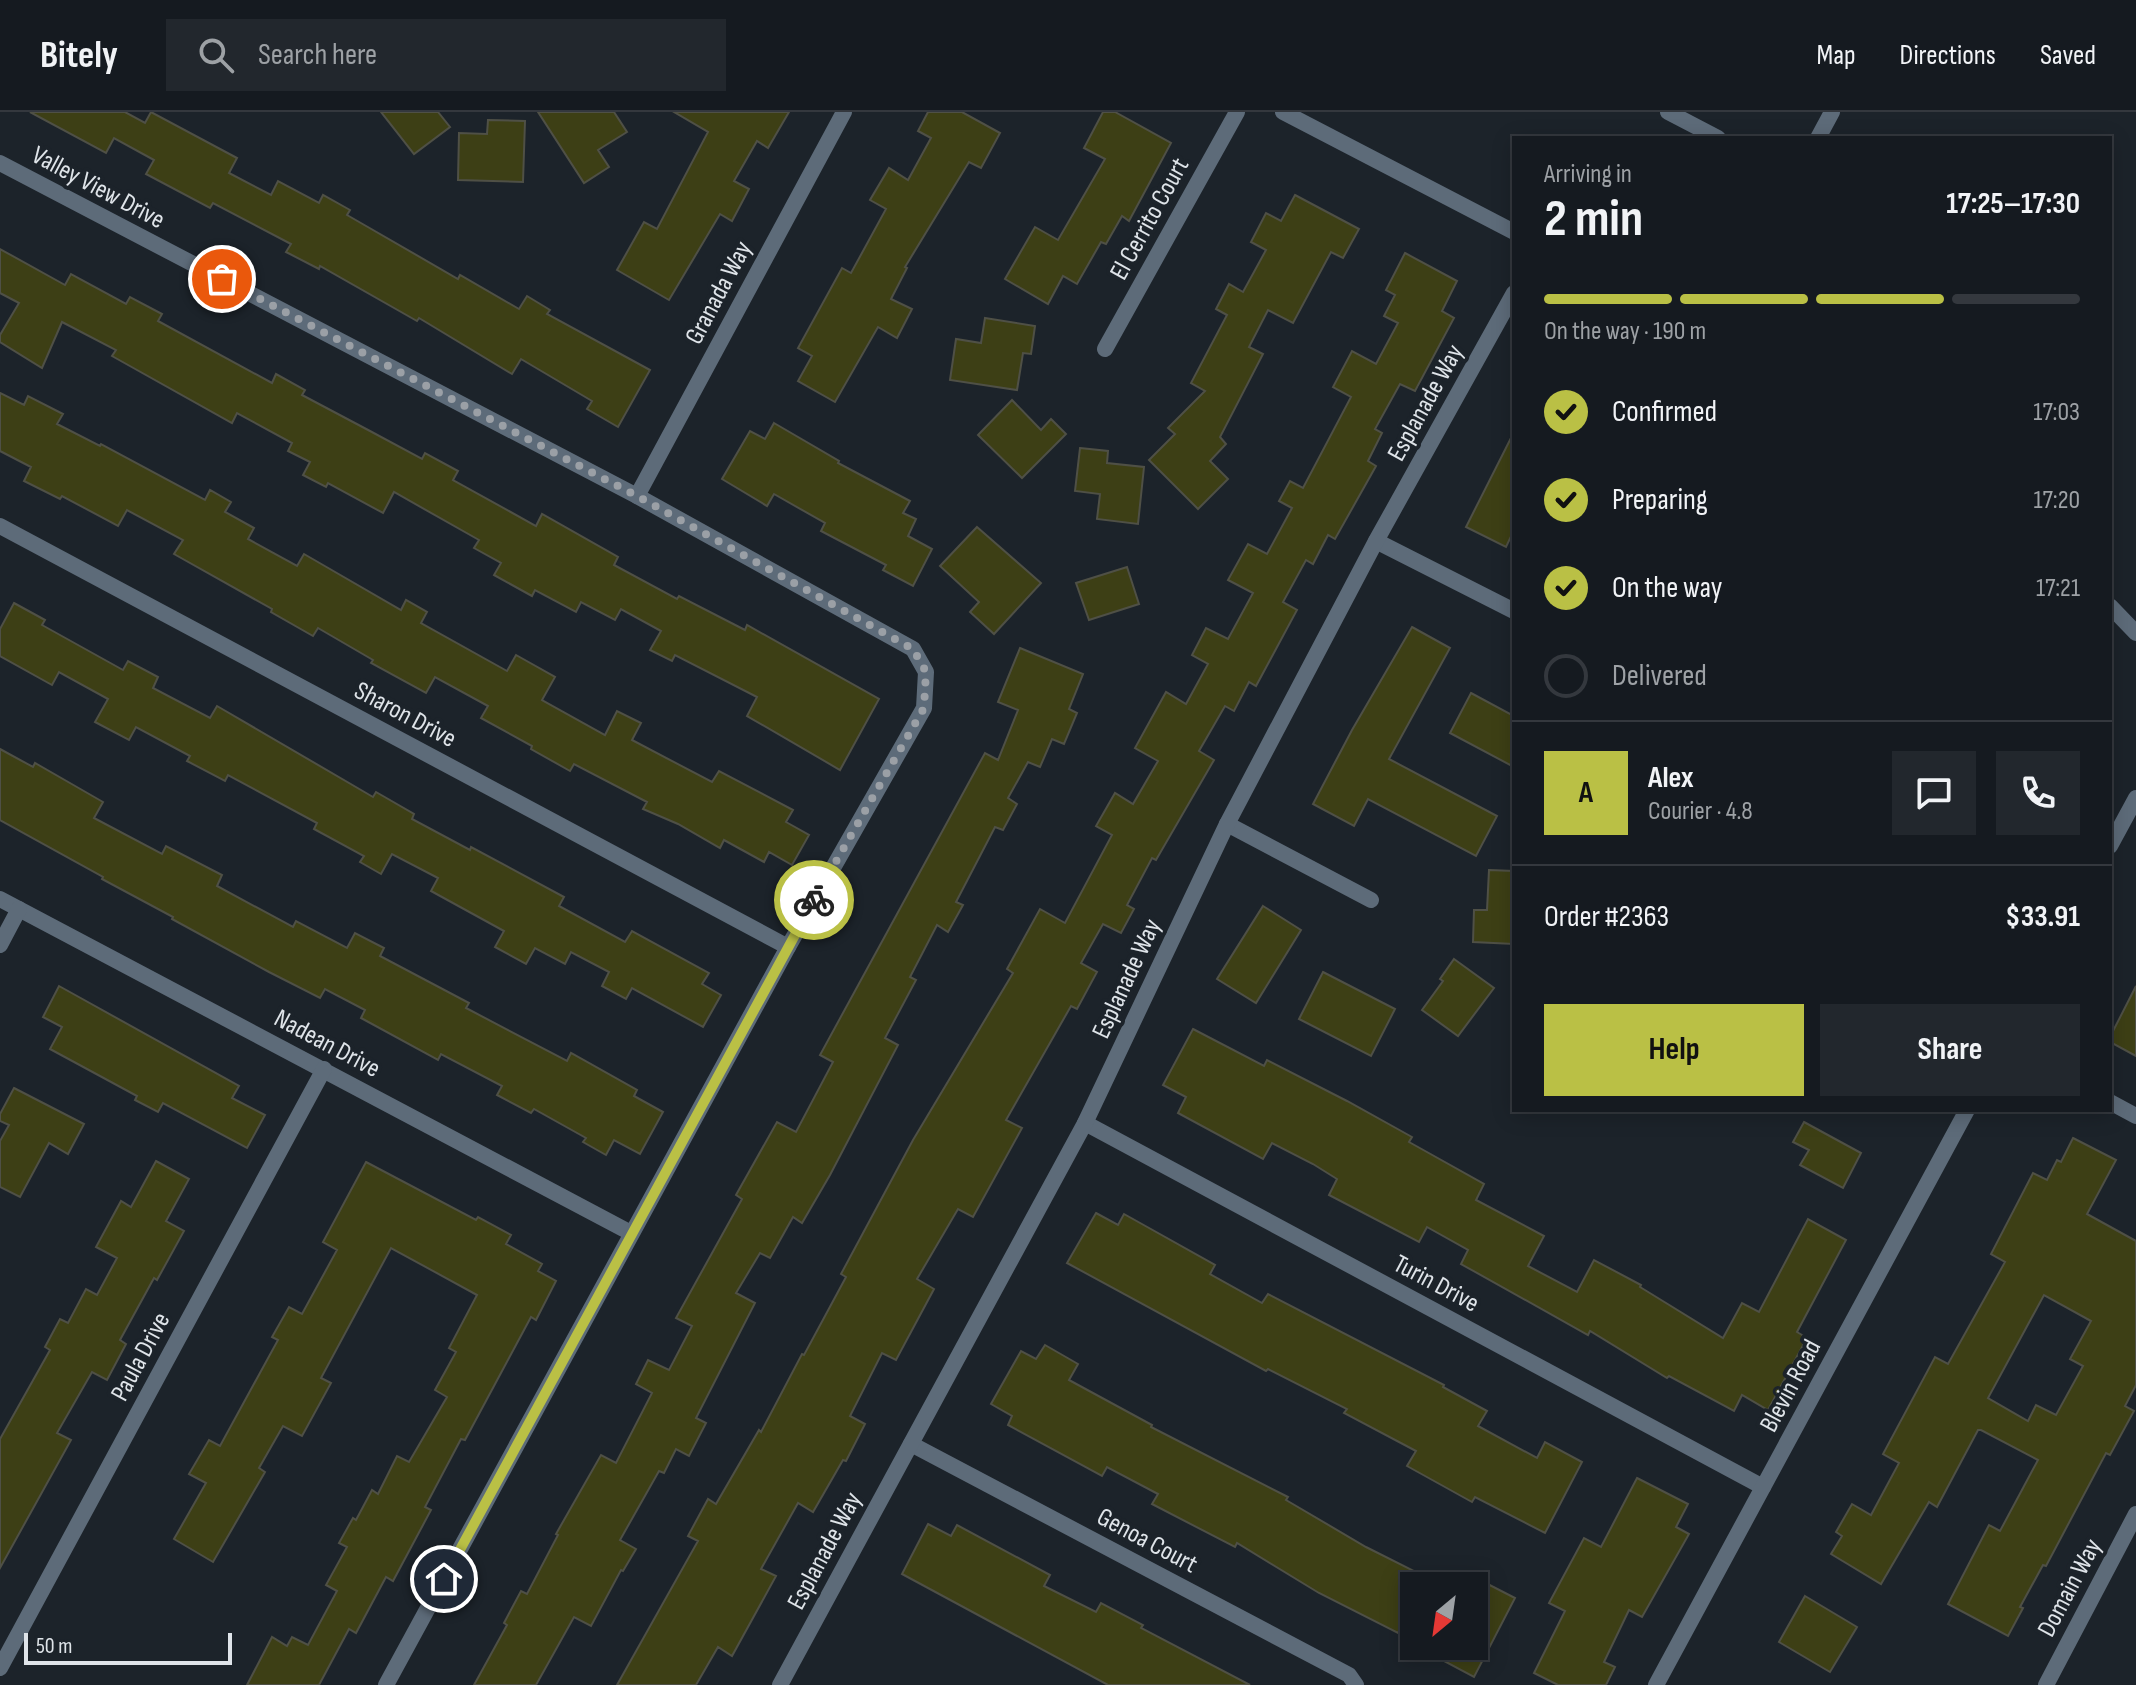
<!DOCTYPE html>
<html lang="en">
<head>
<meta charset="utf-8">
<style>
  body { margin:0; font-family:"Sofia Sans Condensed",sans-serif; background:#22272d; color:#f1f3f6; height:100vh; display:flex; flex-direction:column; font-size:30px; white-space:nowrap }
  * { box-sizing:border-box; margin:0 }
  p { font-size:26px; color:#9da1a5 }
  .icon { flex:none; width:44px; height:44px; fill:none; stroke:currentColor; stroke-width:2; stroke-linecap:round; stroke-linejoin:round }
  .map { position:relative; flex:1; overflow:hidden }
  .sheet { position:absolute; left:1512px; top:24px; width:600px; height:976px; display:flex; flex-direction:column; background:#151a20; border-radius:0px; box-shadow:0 4px 20px #0003,0 0 0 2px #34383e }
  .sheet>* { flex:none }
  .needle { width:52px; rotate:209deg }
  .controls { position:absolute; left:1400px; top:1460px; display:grid; gap:16px }
  .controls a { display:grid; place-items:center; width:88px; height:88px; border-radius:0px; background:#151a20; box-shadow:0 4px 20px #0003,0 0 0 2px #34383e; font-size:40px }
  .scale { position:absolute; left:24px; bottom:20px; width:208px; box-sizing:border-box; padding-left:8px; border:4px solid #dfe4e9; border-top:0; font-size:22px; line-height:28px; white-space:nowrap; color:#dfe4e9; -webkit-text-stroke:6px #1c232a; paint-order:stroke }
  .pin { position:absolute; display:grid; place-items:center; width:68px; height:68px; color:#fff; margin:-34px; border:4px solid #fff; border-radius:50%; box-shadow:0 2px 8px #0007 }
  .courier { position:absolute; display:grid; place-items:center; width:80px; height:80px; margin:-40px; border:6px solid #bac045; border-radius:50%; background:#fff; color:#222; box-shadow:0 2px 10px #0007 }
  .head em { font-style:normal; font-weight:700 }
  .head div { display:flex; flex-direction:column-reverse }
  .head { display:flex; align-items:center; justify-content:space-between; height:136px; padding:0 32px }
  h1 { font-size:52px; font-weight:700; line-height:60px }
  .bar { display:grid; grid-template-columns:repeat(4,1fr); gap:12px 8px; align-content:center; height:96px; padding:0 32px }
  .bar i { height:10px; border-radius:6px; background:#34383e }
  .bar .active { background:#bac045 }
  .bar p { grid-column:span 4 }
  .line { display:flex; align-items:center; gap:20px; padding:0 32px; border-top:2px solid #34383e }
  .line div { flex:1 }
  .round { display:grid; place-items:center; flex:none; width:84px; height:84px; border-radius:0px; background:#22272d }
  ol { padding:0 32px; list-style:none }
  li { display:flex; align-items:center; gap:24px; height:88px }
  li p { margin-inline-start:auto }
  li .icon { padding:8px; border-radius:50%; background:#bac045; color:#111; stroke-width:4 }
  li:last-child { color:#9da1a5 }
  li i { width:44px; height:44px; border:4px solid #34383e; border-radius:50% }
  .button { display:flex; gap:16px; margin-top:auto; padding:16px 32px }
  .button a { flex:1; height:92px; border-radius:0px; background:#bac045; color:#111; font-size:32px; font-weight:700; line-height:92px; text-align:center }
  .button a+a { background:#22272d; color:#f1f3f6 }
  header { display:flex; align-items:center; gap:48px; box-sizing:border-box; height:112px; padding:0 40px; background:#151a20; border-bottom:2px solid #34383e }
  header strong { font-size:38px }
  nav { display:flex; gap:44px; margin-inline-start:auto; font-size:28px }
  .search { width:560px; height:72px; background:#22272d; display:flex; align-items:center; gap:20px; box-sizing:border-box; padding:0 28px; border-radius:0px; color:#9da1a5; font-size:30px }
  .map>svg:first-child { display:block }
</style>
</head>
<body>
<header>
<strong>Bitely</strong>
<div class="search"><svg class="icon" aria-label="search" viewBox="0 0 24 24"><circle cx="10" cy="10" r="6"/><path d="M15 15l6 6"/></svg>Search here</div>
<nav><a>Map</a><a>Directions</a><a>Saved</a></nav>
</header>
<div class="map">
<svg width="2136" height="1573" viewBox="0 0 2136 1573">
  <rect width="100%" height="100%" fill="#1c232a"/>
  <g fill="#3d3f15" stroke="#4f5046" stroke-width="2" fill-rule="evenodd">
    <polygon points="30,0 125,0 145,11 151,0 237,46 229,61 271,83 278,69 319,91 323,83 350,98 347,103 458,167 460,163 519,197 527,184 550,198 547,202 650,258 618,315 587,297 592,289 521,247 512,262 419,206 417,209 320,154 319,157 286,140 291,132 213,91 210,96 146,62 154,48 114,26 106,41"/>
    <polygon points="381,0 438,0 450,15 414,42"/>
    <polygon points="538,0 614,0 627,20 598,38 609,55 584,71"/>
    <polygon points="674,0 789,0 768,36 757,29 734,69 749,77 732,109 720,102 669,188 617,158 644,110 657,117 708,20"/>
    <polygon points="928,0 962,0 1000,21 981,56 969,50 905,155 907,156 891,187 912,197 897,226 878,215 835,290 798,269 812,244 798,236 842,156 851,161 886,97 870,88 889,56 908,68 931,26 918,19"/>
    <polygon points="1103,0 1115,0 1171,31 1129,109 1122,104 1106,132 1101,130 1077,172 1063,164 1048,192 1005,167 1035,115 1058,128 1105,47 1084,36"/>
    <polygon points="488,8 525,9 523,70 458,68 459,21 487,22"/>
    <polygon points="1295,83 1359,117 1343,146 1331,140 1293,211 1268,198 1249,235 1263,242 1220,325 1226,332 1210,349 1228,367 1198,397 1149,348 1175,322 1168,316 1205,279 1191,271 1227,203 1216,197 1229,172 1243,180 1266,138 1251,130 1266,101 1281,109"/>
    <polygon points="0,137 65,173 71,162 126,192 130,185 162,202 158,209 272,271 276,262 305,278 302,283 370,319 422,347 425,341 458,359 453,368 536,414 542,402 618,445 614,453 677,487 679,484 745,518 747,513 879,587 840,658 747,604 757,585 675,543 672,549 650,538 661,519 621,497 615,508 581,490 576,500 535,478 532,484 494,463 501,451 474,436 479,428 394,380 383,401 328,371 326,375 303,363 310,350 288,339 292,331 237,301 232,311 112,244 116,238 62,210 42,256 0,230 0,223 19,191 0,181"/>
    <polygon points="1405,141 1457,169 1442,199 1454,206 1415,279 1400,272 1375,317 1382,321 1368,349 1376,354 1335,427 1328,423 1313,452 1306,448 1283,490 1297,498 1256,574 1249,570 1234,599 1225,594 1199,639 1214,648 1156,748 1152,746 1127,793 1134,797 1121,821 1103,812 1081,851 1097,860 1077,897 1071,894 1006,1008 1022,1016 973,1105 958,1097 917,1167 934,1177 896,1248 882,1241 850,1304 865,1312 846,1349 843,1348 813,1400 798,1391 761,1457 776,1464 732,1544 718,1535 696,1573 617,1573 698,1429 688,1424 708,1387 716,1392 759,1318 761,1320 802,1242 804,1243 846,1165 841,1162 913,1028 1013,861 1007,857 1040,797 1065,811 1112,723 1096,714 1115,681 1133,692 1158,649 1135,636 1166,580 1186,592 1208,552 1192,543 1206,516 1228,527 1253,481 1228,468 1248,432 1267,442 1292,396 1279,389 1290,369 1303,376 1351,285 1333,275 1352,239 1376,252 1398,211 1384,204 1395,183 1386,178"/>
    <polygon points="985,206 1035,214 1031,242 1023,241 1017,278 950,268 956,227 981,231"/>
    <polygon points="0,281 24,293 28,284 63,302 57,312 100,334 101,332 205,388 210,378 231,390 225,400 254,416 248,427 297,454 304,442 401,498 406,488 427,500 421,511 507,559 516,543 555,565 542,588 605,623 617,599 641,611 632,628 712,670 719,659 793,698 786,710 809,723 792,753 769,740 764,750 724,728 720,736 678,712 643,697 647,690 574,652 570,659 531,637 532,634 481,606 488,594 435,565 426,581 371,551 373,548 318,516 313,524 271,500 272,497 174,442 183,428 127,398 118,414 62,384 60,387 24,369 31,355 0,339"/>
    <polygon points="1012,288 1041,318 1051,307 1066,322 1022,366 978,323"/>
    <polygon points="774,311 839,349 838,351 910,389 903,401 916,407 908,424 932,437 913,474 883,458 886,453 821,419 825,411 774,382 767,394 722,367 750,319 765,327"/>
    <polygon points="1514,320 1514,418 1506,435 1466,415"/>
    <polygon points="1080,336 1108,339 1107,351 1144,355 1138,412 1097,407 1100,382 1075,379"/>
    <polygon points="977,415 1041,471 994,522 970,500 979,490 940,454"/>
    <polygon points="1127,455 1139,492 1089,508 1076,471"/>
    <polygon points="14,491 45,508 42,513 123,558 128,549 158,565 153,576 210,606 217,594 373,685 376,680 414,702 412,707 470,738 471,735 564,785 559,794 625,830 632,819 709,861 702,872 721,883 703,915 632,876 626,887 602,874 609,860 571,840 565,852 535,836 526,852 495,835 504,819 431,779 438,766 392,742 381,762 360,750 364,744 314,717 317,711 228,663 225,669 187,649 190,644 136,615 129,628 95,610 108,587 59,560 52,573 0,544 0,517"/>
    <polygon points="1412,515 1450,536 1389,647 1497,704 1476,744 1368,687 1354,714 1313,692 1352,618"/>
    <polygon points="1020,536 1083,562 1069,597 1077,601 1064,632 1052,627 1040,655 1028,650 1008,686 1017,692 1003,718 995,715 956,790 963,793 948,820 937,813 910,865 916,868 885,926 898,933 830,1063 802,1111 793,1105 770,1146 760,1141 736,1181 755,1191 696,1306 706,1311 689,1344 676,1337 664,1361 659,1359 620,1428 636,1437 623,1459 621,1458 591,1514 574,1505 536,1573 474,1573 507,1513 504,1511 521,1479 527,1482 558,1423 556,1422 601,1343 616,1351 652,1281 636,1272 648,1248 669,1258 692,1214 676,1206 742,1087 736,1083 777,1010 796,1020 833,950 820,943 985,641 998,648 1018,598 998,590"/>
    <polygon points="1471,581 1514,604 1514,655 1450,621"/>
    <polygon points="0,637 33,655 35,651 103,690 94,706 162,742 166,734 222,763 217,774 293,815 296,809 347,836 355,821 384,836 380,844 469,891 466,896 567,949 571,941 637,978 634,984 663,1000 640,1042 614,1028 606,1043 583,1030 586,1026 534,997 531,1001 497,983 502,974 441,942 438,948 361,906 365,898 325,877 320,886 269,860 172,807 173,805 102,767 103,765 0,708"/>
    <polygon points="1489,758 1514,759 1514,832 1473,830 1474,798 1487,798"/>
    <polygon points="1263,794 1301,818 1256,891 1217,867"/>
    <polygon points="1454,847 1494,876 1458,924 1422,898 1443,869 1440,867"/>
    <polygon points="1323,860 1395,897 1371,944 1299,907"/>
    <polygon points="59,874 239,974 232,986 265,1003 247,1036 163,991 158,1000 135,988 137,984 50,937 62,915 43,905"/>
    <polygon points="2136,874 2136,944 2110,930 2110,925"/>
    <polygon points="1193,917 1264,954 1267,948 1347,989 1412,1025 1409,1030 1484,1072 1476,1088 1544,1124 1528,1154 1577,1180 1594,1148 1641,1173 1640,1175 1723,1226 1742,1191 1759,1200 1808,1107 1846,1128 1797,1220 1807,1226 1768,1298 1742,1283 1734,1299 1669,1264 1667,1266 1590,1219 1588,1223 1461,1152 1468,1138 1427,1115 1419,1130 1329,1083 1337,1067 1313,1052 1272,1031 1263,1047 1178,1001 1186,985 1163,973"/>
    <polygon points="14,976 84,1012 68,1042 49,1031 20,1085 0,1075 0,1029 9,1013 0,1009 0,1002"/>
    <polygon points="1804,1010 1861,1041 1843,1076 1800,1053 1809,1038 1793,1030"/>
    <path d="M2073,1026L2116,1048L2087,1102L2136,1129V1273L2125,1294L2134,1299L2110,1343L2106,1341L2046,1454L2043,1453L2020,1495L2023,1496L2008,1524L1948,1492L1989,1413L2000,1419L2038,1348L1981,1318H1978L1937,1395L1929,1390L1881,1472L1831,1442L1842,1424L1836,1420L1852,1392L1871,1403L1899,1351L1883,1342L1935,1245L1948,1252L2005,1150L1991,1142L2033,1061L2047,1068L2057,1048L2061,1050ZM2044,1183L2091,1209L2070,1247L2083,1254L2056,1303L2036,1293L2028,1309L1988,1286Z"/>
    <polygon points="156,1049 189,1067 166,1109 184,1119 157,1168 154,1166 120,1228 126,1232 107,1268 92,1260 57,1321 71,1328 0,1456 0,1327 50,1238 45,1235 60,1207 68,1211 86,1177 97,1183 117,1146 96,1135 121,1089 131,1095"/>
    <polygon points="366,1050 476,1108 478,1105 511,1123 506,1132 542,1152 538,1159 556,1169 536,1208 531,1205 465,1328 461,1327 425,1395 431,1398 393,1469 386,1465 356,1521 349,1517 319,1573 247,1573 272,1525 287,1534 292,1525 308,1533 337,1479 326,1473 347,1435 339,1431 353,1406 356,1408 372,1378 378,1382 397,1344 409,1350 447,1285 435,1278 456,1240 449,1236 477,1183 391,1136 321,1266 331,1271 302,1324 283,1314 259,1356 265,1360 213,1450 174,1427 206,1371 189,1362 209,1328 220,1334 278,1228 272,1225 289,1195 302,1202 337,1138 323,1130"/>
    <polygon points="1096,1101 1118,1113 1124,1102 1215,1153 1210,1162 1262,1191 1268,1182 1444,1273 1443,1275 1487,1299 1478,1314 1537,1346 1545,1330 1582,1350 1545,1421 1475,1385 1472,1390 1407,1354 1416,1339 1344,1301 1347,1297 1268,1257 1266,1259 1067,1151"/>
    <polygon points="1045,1233 1078,1252 1069,1268 1152,1313 1151,1315 1288,1385 1286,1388 1366,1435 1414,1459 1414,1490 1398,1521 1319,1481 1237,1431 1235,1435 1152,1392 1158,1382 1107,1355 1102,1364 1008,1313 1012,1304 991,1292 1021,1239 1036,1247"/>
    <polygon points="1637,1366 1688,1392 1676,1415 1689,1422 1642,1505 1629,1498 1604,1550 1615,1555 1606,1573 1558,1573 1534,1561 1565,1499 1549,1491 1584,1426 1601,1435"/>
    <polygon points="928,1412 951,1424 957,1413 1050,1463 1044,1474 1096,1500 1101,1491 1143,1513 1141,1516 1250,1573 1108,1573 902,1462"/>
    <polygon points="1474,1465 1515,1486 1474,1565 1416,1534 1474,1534"/>
    <polygon points="1805,1484 1857,1515 1830,1560 1779,1530"/>
  </g>
  <g fill="none" stroke-linecap="round" stroke-linejoin="round">
    <g stroke="#5d6b79" stroke-width="16">
      <polyline points="1283,0 1514,120"/>
      <polyline points="1668,0 1718,26"/>
      <polyline points="1818,26 1832,0"/>
      <polyline points="0,51 637,384 913,537 926,560 924,596 788,835 386,1573"/>
      <polyline points="1105,237 1237,0"/>
      <polyline points="637,384 844,0"/>
      <polyline points="0,414 788,835"/>
      <polyline points="1376,429 1514,499"/>
      <polyline points="2110,494 2136,521"/>
      <polyline points="1227,712 1371,788"/>
      <polyline points="0,787 631,1121"/>
      <polyline points="0,833 19,797"/>
      <polyline points="2110,990 2136,1004"/>
      <polyline points="1085,1011 1763,1375"/>
      <polyline points="911,1332 1349,1563 1356,1573"/>
      <polyline points="0,1556 324,957"/>
      <polyline points="780,1573 1085,1011 1227,712 1376,429 1514,181"/>
      <polyline points="2046,1573 2136,1402"/>
    </g>
    <g stroke="#5d6b79" stroke-width="16">
      <polyline points="2110,734 2136,686"/>
      <polyline points="1656,1573 1967,998"/>
    </g>
  </g>
  <g fill="none" stroke-linecap="round" stroke-linejoin="round">
    <polyline stroke="#9ba0a6" stroke-width="8" stroke-dasharray="0 14.4" points="222,167 637,384 913,537 926,560 924,596 814,788"/>
    <polyline stroke="#bac045" stroke-width="10" points="444,1467 814,788"/>
  </g>
  <g text-anchor="middle" dominant-baseline="central" stroke-width="8" stroke-linejoin="round" paint-order="stroke">
    <g font-size="26" fill="#dfe4e9" stroke="#1c232a">
      <text transform="translate(98 76) rotate(28)">Valley View Drive</text>
      <text transform="translate(1150 107) rotate(-61)">El Cerrito Court</text>
      <text transform="translate(719 181) rotate(-62)">Granada Way</text>
      <text transform="translate(1426 291) rotate(-61)">Esplanade Way</text>
      <text transform="translate(405 603) rotate(28)">Sharon Drive</text>
      <text transform="translate(1127 867) rotate(-65)">Esplanade Way</text>
      <text transform="translate(327 932) rotate(28)">Nadean Drive</text>
      <text transform="translate(1436 1172) rotate(28)">Turin Drive</text>
      <text transform="translate(141 1245) rotate(-62)">Paula Drive</text>
      <text transform="translate(1791 1274) rotate(-62)">Blevin Road</text>
      <text transform="translate(1147 1429) rotate(28)">Genoa Court</text>
      <text transform="translate(825 1439) rotate(-62)">Esplanade Way</text>
      <text transform="translate(2070 1476) rotate(-62)">Domain Way</text>
    </g>
  </g>
</svg>
<div class="controls">
<a><svg class="needle" viewBox="-14 -14 28 28"><path d="M0-13l5 13h-10z" fill="#e53935"/><path d="M0 13l5-13h-10z" fill="#9da1a5"/></svg></a>
</div>
<div class="scale">50 m</div>
<div class="pin" style="left:222px;top:167px;background:#ea580c"><svg class="icon" aria-label="bag" viewBox="0 0 24 24"><path d="M5 8h14l-1 12H6zM9 8a3 3 0 0 1 6 0"/></svg></div>
<div class="pin" style="left:444px;top:1467px;background:#1f2937"><svg class="icon" aria-label="home" viewBox="0 0 24 24"><path d="M3 11l9-7 9 7M6 9v11h12V9"/></svg></div>
<div class="courier" style="left:814px;top:788px"><svg class="icon" aria-label="bike" viewBox="0 0 24 24"><circle cx="6" cy="16" r="4"/><circle cx="18" cy="16" r="4"/><path d="M6 16l4-8h5l3 8M10 8l3 8H6M13 5h3"/></svg></div>
<section class="sheet">
<div class="head"><div><h1>2 min</h1><p>Arriving in</p></div><em>17:25–17:30</em></div>
<div class="bar"><i class="active"></i><i class="active"></i><i class="active"></i><i></i><p>On the way · 190 m</p></div>
<ol>
<li><svg class="icon" aria-label="check" viewBox="0 0 24 24"><path d="M5 12l5 5 9-10"/></svg>Confirmed<p>17:03</p></li>
<li><svg class="icon" aria-label="check" viewBox="0 0 24 24"><path d="M5 12l5 5 9-10"/></svg>Preparing<p>17:20</p></li>
<li><svg class="icon" aria-label="check" viewBox="0 0 24 24"><path d="M5 12l5 5 9-10"/></svg>On the way<p>17:21</p></li>
<li><i></i>Delivered</li>
</ol>
<div class="line" style="height:144px"><b class="round" style="background:#bac045;color:#111">A</b><div><b>Alex</b><p>Courier · 4.8</p></div><a class="round"><svg class="icon" aria-label="chat" viewBox="0 0 24 24"><path d="M4 5h16v11H9l-5 4z"/></svg></a><a class="round"><svg class="icon" aria-label="phone" viewBox="0 0 24 24"><path d="M5 4h4l2 5-3 2q2 4 5 5l2-3 5 2v4C11 20 4 13 5 4z"/></svg></a></div>
<div class="line" style="height:104px"><div>Order #2363</div><b>$33.91</b></div>
<div class="button"><a>Help</a><a>Share</a></div>
</section>
</div>
</body>
</html>
